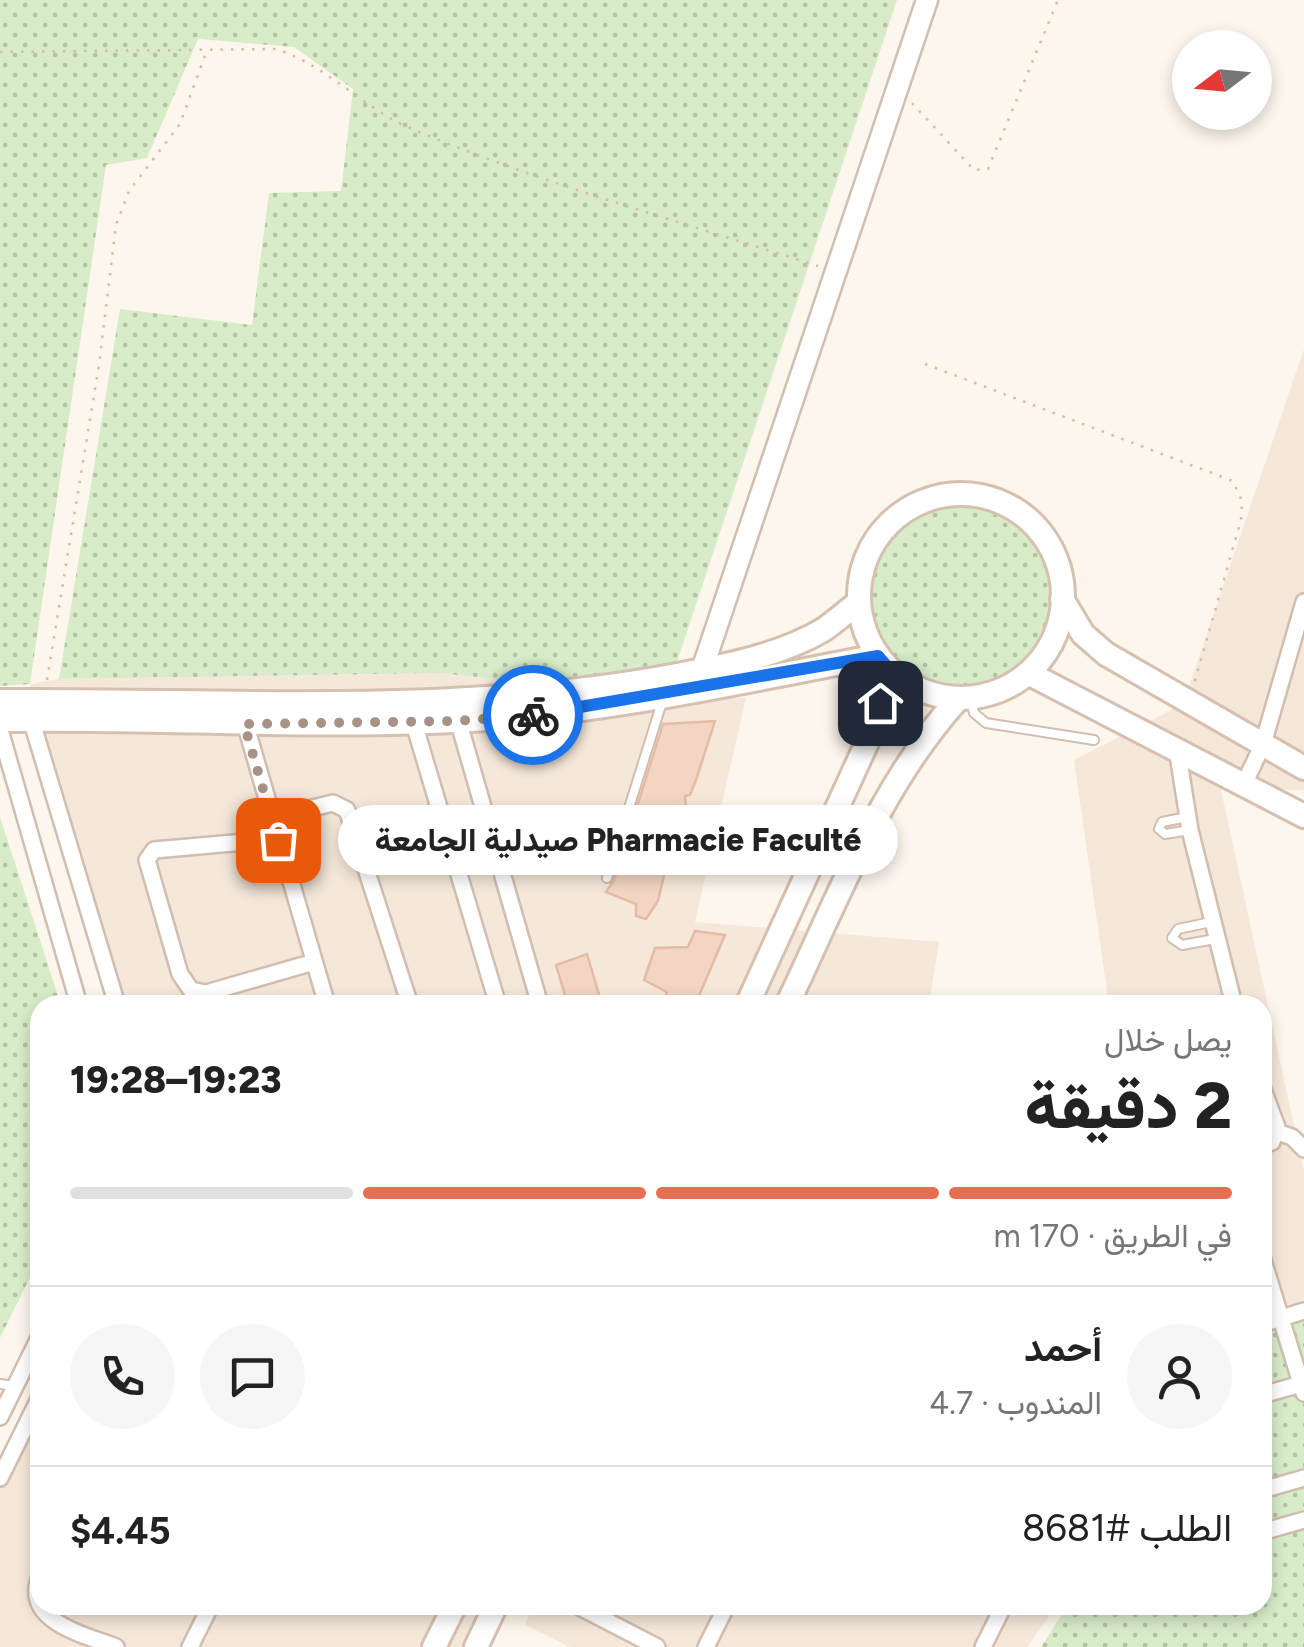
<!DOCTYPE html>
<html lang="ar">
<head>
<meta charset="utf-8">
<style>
  body { margin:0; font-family:Figtree,Vazirmatn,sans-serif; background:#f6f6f6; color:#222; direction:rtl; height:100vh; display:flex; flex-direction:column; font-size:38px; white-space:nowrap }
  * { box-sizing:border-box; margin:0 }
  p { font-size:32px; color:#767676 }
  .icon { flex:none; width:55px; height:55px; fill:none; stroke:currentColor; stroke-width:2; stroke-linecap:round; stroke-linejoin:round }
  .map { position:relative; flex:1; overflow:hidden; direction:ltr }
  .side { position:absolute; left:30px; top:995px; width:1242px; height:620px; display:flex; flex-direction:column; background:#fff; border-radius:30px; box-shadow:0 5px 15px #0003; direction:rtl }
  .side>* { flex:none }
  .needle { width:65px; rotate:254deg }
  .tools { position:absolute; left:1172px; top:30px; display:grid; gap:20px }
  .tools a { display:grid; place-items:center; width:100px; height:100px; border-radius:50%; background:#fff; box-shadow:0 5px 15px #0003; font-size:50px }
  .pin { position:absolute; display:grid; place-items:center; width:85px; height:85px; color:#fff; margin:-42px; border-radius:20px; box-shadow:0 5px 15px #0006 }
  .courier { position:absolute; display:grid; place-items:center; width:100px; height:100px; margin:-50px; border:8px solid #1a73e8; border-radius:50%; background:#fff; color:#222; box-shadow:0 2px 12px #0007 }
  .bubble { position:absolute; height:70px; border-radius:35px; background:#fff; box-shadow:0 5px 15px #0003; font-size:32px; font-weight:800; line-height:70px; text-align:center; direction:rtl }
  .overview em { font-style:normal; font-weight:800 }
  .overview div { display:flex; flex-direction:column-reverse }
  .overview { display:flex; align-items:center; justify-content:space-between; height:170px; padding:0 40px }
  h1 { font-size:65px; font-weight:800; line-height:75px }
  .bar { display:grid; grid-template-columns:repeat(4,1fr); gap:15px 10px; align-content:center; height:120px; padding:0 40px }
  .bar i { height:12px; border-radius:8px; background:#e0e0e0 }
  .bar .active { background:#e76f51 }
  .bar p { grid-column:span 4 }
  .line { display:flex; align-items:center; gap:25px; padding:0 40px; border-top:2px solid #e0e0e0 }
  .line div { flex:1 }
  .round { display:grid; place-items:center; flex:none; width:105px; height:105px; border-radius:52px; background:#f6f6f6 }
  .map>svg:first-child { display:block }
</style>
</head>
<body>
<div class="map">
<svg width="1304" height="1647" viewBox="0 0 1304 1647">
  <defs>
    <pattern id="green-dots" width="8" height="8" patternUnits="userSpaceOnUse" patternTransform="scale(2.5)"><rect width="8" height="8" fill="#d8ecc9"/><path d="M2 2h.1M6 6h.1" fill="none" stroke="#b4c2a5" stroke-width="1.8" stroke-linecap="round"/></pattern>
  </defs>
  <rect width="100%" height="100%" fill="#fdf6ec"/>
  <g fill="#f5e8da">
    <polygon points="1304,349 1304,790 1221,790 1304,1171 1304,1316 1263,1332 1262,1005 1109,1005 1074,760 1183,704"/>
    <polygon points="441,673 665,698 746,698 695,922 939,942 929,1005 117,1005 30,684 59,679"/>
    <polygon points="40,1405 40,1605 501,1605 478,1647 0,1647 0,1479"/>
    <polygon points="533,1605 1057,1605 1027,1647 570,1647 525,1625"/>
  </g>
  <g fill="url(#green-dots)">
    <polygon points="0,0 897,0 665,698 441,673 59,679 120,309 252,325 269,193 341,191 353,89 294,47 198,39 147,158 106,165 30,684 0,686"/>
    <circle cx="960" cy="596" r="91"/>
    <polygon points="0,817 61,1005 40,1005 40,1257 0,1338"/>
    <polygon points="1304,1301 1304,1647 1041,1647 1068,1605 1262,1605 1263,1319"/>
  </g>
  <g fill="#f3d5c3" stroke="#e6bba3" stroke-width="2.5">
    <polygon points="715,721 696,780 690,795 685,796 687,819 677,819 658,901 646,919 636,916 636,904 606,892 614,880 663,724"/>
    <polygon points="695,931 725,935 695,1005 661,1005 667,992 644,980 655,948 688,947"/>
    <polygon points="587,954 602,1005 568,1005 556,965"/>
  </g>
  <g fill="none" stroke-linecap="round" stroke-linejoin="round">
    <g stroke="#d1beb0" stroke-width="12">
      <g id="service">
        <polyline points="970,697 974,713 986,723 1094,740"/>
        <polyline points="1187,817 1162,822 1159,829 1165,834 1190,830"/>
        <polyline points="607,878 663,699"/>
        <polyline points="1211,922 1178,929 1172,938 1182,945 1215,939"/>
        <polyline points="0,1384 15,1386"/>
      </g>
    </g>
    <g stroke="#d1beb0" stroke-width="20">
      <g id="minor">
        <polyline points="456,713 540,1005"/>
        <polyline points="412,717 498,1005"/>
        <polyline points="31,719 117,1005"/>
        <polyline points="245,723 327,1005"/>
        <polyline points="0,730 79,1005"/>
        <polyline points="1177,749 1190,830 1234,1005"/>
        <polyline points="1244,784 1263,744 1304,602"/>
        <polyline points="272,818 333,803 347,810 410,1005"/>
        <polyline points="278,839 154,850 147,860 180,974 191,990 206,993 314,962"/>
        <polyline points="1262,1087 1277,1127 1272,1142 1262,1146"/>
        <polyline points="1277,1132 1292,1137 1304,1149"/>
        <polyline points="1262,1257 1304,1393"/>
        <polyline points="1262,1324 1304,1311"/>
        <polyline points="1262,1395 1301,1384"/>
        <polyline points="0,1417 40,1336"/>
        <polyline points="0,1478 40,1397"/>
        <polyline points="1262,1490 1304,1478"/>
        <polyline points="1262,1532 1304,1520"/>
        <path d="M40,1576C22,1622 86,1635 116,1647"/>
        <polyline points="576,1605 657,1647"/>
        <polyline points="190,1647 211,1605"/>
        <polyline points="706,1647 727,1605"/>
        <polyline points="983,1647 1004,1605"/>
      </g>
    </g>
    <g stroke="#d1beb0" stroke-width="25">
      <polyline id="tertiary" points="702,670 927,0"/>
    </g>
    <g stroke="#d6c0b0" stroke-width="28">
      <g id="secondary">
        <circle cx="961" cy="596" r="102"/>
        <polyline points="1062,599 1083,634 1106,654 1304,768"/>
        <polyline points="1028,673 1304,816"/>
        <path d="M0,701C225,699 455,717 677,675C724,666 781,655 823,630C835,622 847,611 859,602"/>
        <path d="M0,720C162,717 325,730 487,719C618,710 749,680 878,656"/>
        <polyline points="747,1005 870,736 889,669"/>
        <path d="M787,1005C837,901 880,784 959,698"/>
        <polyline points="434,1647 455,1605"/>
        <polyline points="476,1647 496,1605"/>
      </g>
    </g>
    <g stroke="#d9b8a5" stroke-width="2.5" stroke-dasharray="2.5 8" stroke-linecap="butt">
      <path d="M0,52L275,49C326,64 362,108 412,129C543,184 682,222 818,266"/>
      <polyline points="912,103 974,170 988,169 1058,0"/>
      <polyline points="925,364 1233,481 1242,501 1241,520 1194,684"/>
      <polyline points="47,680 99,365 116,225 129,191 180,124 207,50"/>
    </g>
    <use href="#service" stroke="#fff" stroke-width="8"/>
    <use href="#minor" stroke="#fff" stroke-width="15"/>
    <use href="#tertiary" stroke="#fff" stroke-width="20"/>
    <use href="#secondary" stroke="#fff" stroke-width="22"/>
  </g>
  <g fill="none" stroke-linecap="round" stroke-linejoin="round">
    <polyline stroke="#a89285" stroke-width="10" stroke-dasharray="0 18" points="278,840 244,724 457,721 533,715"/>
    <polyline stroke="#1a73e8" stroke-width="12" points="533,715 878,656 889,669 880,703"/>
  </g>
</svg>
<div class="tools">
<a><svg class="needle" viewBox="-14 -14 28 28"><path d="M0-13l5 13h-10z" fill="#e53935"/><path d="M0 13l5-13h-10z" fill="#767676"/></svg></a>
</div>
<div class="pin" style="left:278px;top:840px;background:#ea580c"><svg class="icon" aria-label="bag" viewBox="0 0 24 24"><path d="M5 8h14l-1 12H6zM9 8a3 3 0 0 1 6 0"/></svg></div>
<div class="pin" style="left:880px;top:703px;background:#1f2937"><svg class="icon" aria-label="home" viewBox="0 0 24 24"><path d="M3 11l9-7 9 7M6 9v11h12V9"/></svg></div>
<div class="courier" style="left:533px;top:715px"><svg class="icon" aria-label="bike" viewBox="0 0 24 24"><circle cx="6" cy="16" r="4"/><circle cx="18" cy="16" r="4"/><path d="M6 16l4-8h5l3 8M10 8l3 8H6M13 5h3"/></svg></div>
<div class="bubble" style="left:338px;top:805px;width:560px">Pharmacie Faculté صيدلية الجامعة</div>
<section class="side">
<div class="overview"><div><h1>2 دقيقة</h1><p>يصل خلال</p></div><em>19:23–19:28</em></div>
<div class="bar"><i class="active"></i><i class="active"></i><i class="active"></i><i></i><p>في الطريق · 170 m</p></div>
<div class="line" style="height:180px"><a class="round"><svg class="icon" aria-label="person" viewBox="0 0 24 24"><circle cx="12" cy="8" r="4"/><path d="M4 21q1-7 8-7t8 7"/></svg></a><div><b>أحمد</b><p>المندوب · 4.7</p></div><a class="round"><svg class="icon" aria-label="chat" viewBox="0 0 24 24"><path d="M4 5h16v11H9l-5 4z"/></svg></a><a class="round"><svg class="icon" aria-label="phone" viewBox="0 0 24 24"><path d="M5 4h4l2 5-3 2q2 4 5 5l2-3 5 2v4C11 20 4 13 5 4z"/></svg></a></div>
<div class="line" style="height:130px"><div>الطلب #8681</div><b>$4.45</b></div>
</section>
</div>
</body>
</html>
